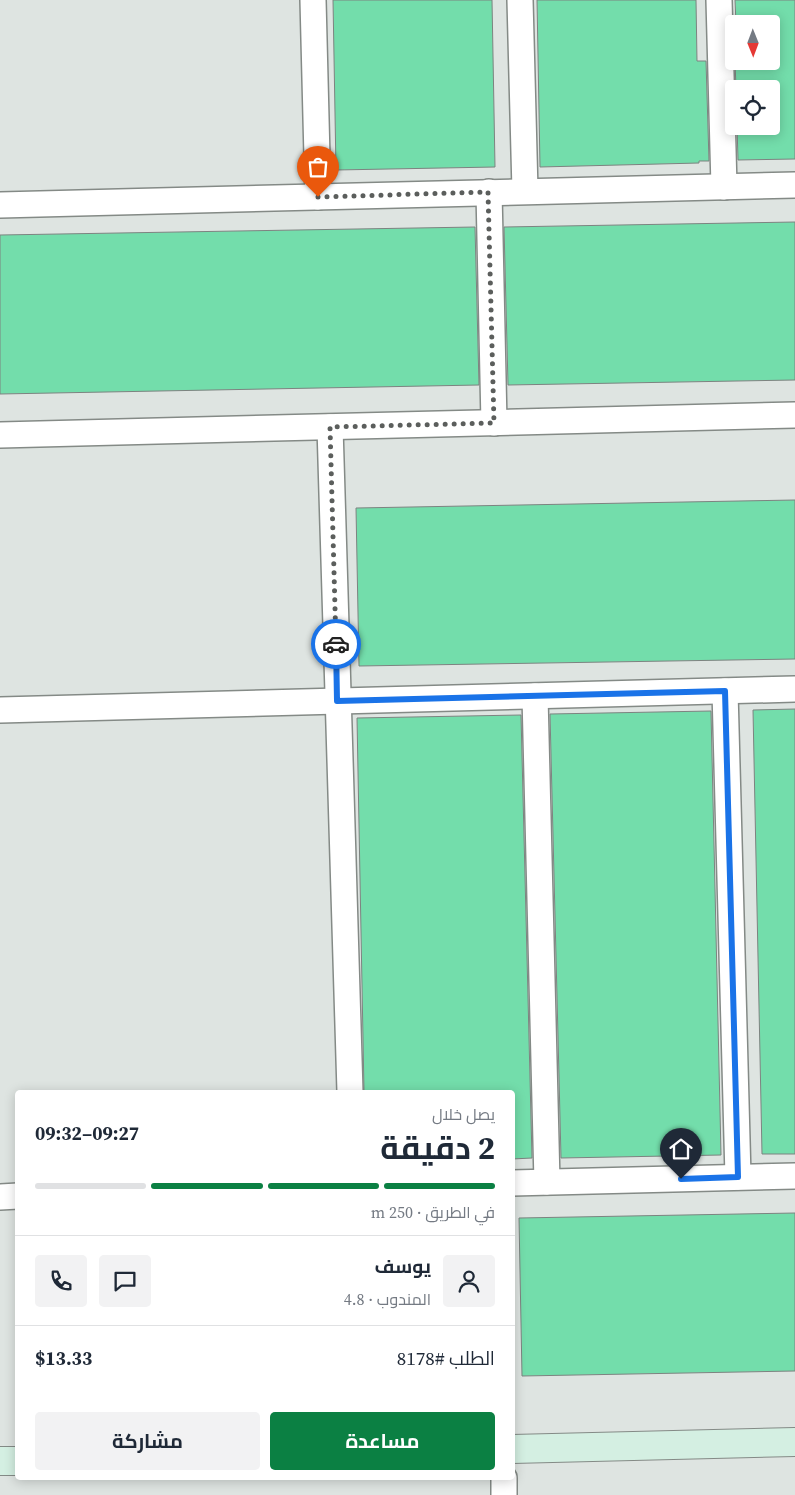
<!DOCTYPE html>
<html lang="ar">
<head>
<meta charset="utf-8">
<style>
  body { margin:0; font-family:"Source Serif 4",Cairo,serif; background:#f2f2f3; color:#1f2937; direction:rtl; height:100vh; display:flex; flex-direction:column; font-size:19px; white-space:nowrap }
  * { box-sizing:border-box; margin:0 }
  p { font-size:16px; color:#747a83 }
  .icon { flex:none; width:28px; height:28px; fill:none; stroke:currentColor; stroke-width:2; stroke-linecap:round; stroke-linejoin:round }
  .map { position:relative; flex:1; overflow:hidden; direction:ltr }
  .side { position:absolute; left:15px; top:1090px; width:500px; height:390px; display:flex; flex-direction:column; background:#fff; border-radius:5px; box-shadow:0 2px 12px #0003; direction:rtl }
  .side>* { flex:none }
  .needle { width:32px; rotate:179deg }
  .fabs { position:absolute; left:725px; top:15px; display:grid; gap:10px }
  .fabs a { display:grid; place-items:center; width:55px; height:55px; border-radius:5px; background:#fff; box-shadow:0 2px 12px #0003; font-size:25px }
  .pin { position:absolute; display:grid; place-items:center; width:42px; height:42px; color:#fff; margin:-51px -21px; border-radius:50% 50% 50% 0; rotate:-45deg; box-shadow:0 0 5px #0007 }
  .pin .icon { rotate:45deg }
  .courier { position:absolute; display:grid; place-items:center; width:50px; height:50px; margin:-25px; border:4px solid #1a73e8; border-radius:50%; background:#fff; color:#222; box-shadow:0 1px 6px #0007 }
  .headline em { font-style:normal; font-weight:700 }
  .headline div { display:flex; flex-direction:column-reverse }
  .headline { display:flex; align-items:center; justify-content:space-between; height:85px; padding:0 20px }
  h1 { font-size:32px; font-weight:700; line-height:38px }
  .bar { display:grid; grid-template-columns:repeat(4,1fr); gap:8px 5px; align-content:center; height:60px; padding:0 20px }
  .bar i { height:6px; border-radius:4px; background:#e0e1e3 }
  .bar .active { background:#0b8043 }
  .bar p { grid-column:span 4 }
  .line { display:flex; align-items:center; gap:12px; padding:0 20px; border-top:1px solid #e0e1e3 }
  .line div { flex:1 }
  .round { display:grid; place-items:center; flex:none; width:52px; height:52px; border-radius:5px; background:#f2f2f3 }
  .cta { display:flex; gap:10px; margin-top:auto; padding:10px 20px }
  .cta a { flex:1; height:58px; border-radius:5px; background:#0b8043; color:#fff; font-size:20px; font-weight:700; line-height:58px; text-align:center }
  .cta a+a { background:#f2f2f3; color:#1f2937 }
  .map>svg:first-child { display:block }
</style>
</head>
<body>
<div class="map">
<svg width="795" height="1495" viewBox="0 0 795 1495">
  <rect width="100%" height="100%" fill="#dee4e1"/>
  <g fill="#73ddab" stroke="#7d8380">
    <polygon points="333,0 492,0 495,167 336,170"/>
    <polygon points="537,0 696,0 697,61 706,61 709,161 699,161 699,163 540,167"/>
    <polygon points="735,0 795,0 795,159 738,160 737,126 771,126 771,89 736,89 735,61 771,61 771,24 736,24"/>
    <polygon points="795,222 795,380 508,385 504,227"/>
    <polygon points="475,227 479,385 0,394 0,235"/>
    <polygon points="795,500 795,659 359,666 356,508"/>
    <polygon points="795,709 795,1154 762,1154 753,710"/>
    <polygon points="711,711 721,1155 561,1158 550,714"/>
    <polygon points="521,715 532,1158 512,1159 512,1092 364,1092 357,718"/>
    <polygon points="795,1213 795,1371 522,1376 519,1218"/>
  </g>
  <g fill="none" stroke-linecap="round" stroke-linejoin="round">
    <g stroke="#848a86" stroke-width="28">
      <g id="street">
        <polyline points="313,0 318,197"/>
        <polyline points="520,0 525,191"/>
        <polyline points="719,0 724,187"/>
        <polyline points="489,192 494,423"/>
        <polyline points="0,205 795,185"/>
        <polyline points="330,427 350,1092"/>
        <polyline points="0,435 795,415"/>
        <polyline points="725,691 738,1177"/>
        <polyline points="535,696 547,1182"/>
        <polyline points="0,710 795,689"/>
        <polyline points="512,1183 795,1176"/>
        <polyline points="0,1197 18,1196"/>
        <polyline points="504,1478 504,1495"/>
      </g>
    </g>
    <g stroke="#848a86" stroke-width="30">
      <g id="secondary">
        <polyline points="512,1449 795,1442"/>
        <polyline points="0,1461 18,1461"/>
      </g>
    </g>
    <use href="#street" stroke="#fff" stroke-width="25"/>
    <use href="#secondary" stroke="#d4efe2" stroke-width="28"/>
  </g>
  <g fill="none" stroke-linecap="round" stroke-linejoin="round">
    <polyline stroke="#5b5e5c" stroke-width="5" stroke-dasharray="0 9" points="318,197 488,192 494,423 330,427 336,644"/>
    <polyline stroke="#1a73e8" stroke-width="6" points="336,644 337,701 725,691 738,1177 681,1179"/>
  </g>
</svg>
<div class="fabs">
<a><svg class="needle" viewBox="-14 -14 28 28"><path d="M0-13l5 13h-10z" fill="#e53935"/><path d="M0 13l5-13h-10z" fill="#747a83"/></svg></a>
<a><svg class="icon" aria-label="locate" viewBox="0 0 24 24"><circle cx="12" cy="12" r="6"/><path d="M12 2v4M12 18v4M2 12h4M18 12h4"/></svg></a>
</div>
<div class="pin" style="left:318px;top:197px;background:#ea580c"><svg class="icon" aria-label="bag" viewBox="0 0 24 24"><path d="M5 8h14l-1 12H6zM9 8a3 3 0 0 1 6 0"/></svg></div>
<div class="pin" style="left:681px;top:1179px;background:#1f2937"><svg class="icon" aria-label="home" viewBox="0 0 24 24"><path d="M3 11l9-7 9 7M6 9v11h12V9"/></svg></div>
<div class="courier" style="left:336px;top:644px"><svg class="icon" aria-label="car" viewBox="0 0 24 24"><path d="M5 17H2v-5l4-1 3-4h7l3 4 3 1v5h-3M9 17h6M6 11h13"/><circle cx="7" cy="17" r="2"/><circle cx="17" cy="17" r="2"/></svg></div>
<section class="side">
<div class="headline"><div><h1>2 دقيقة</h1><p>يصل خلال</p></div><em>09:27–09:32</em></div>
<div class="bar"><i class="active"></i><i class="active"></i><i class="active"></i><i></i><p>في الطريق · 250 m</p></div>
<div class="line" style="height:90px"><a class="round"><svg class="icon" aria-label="person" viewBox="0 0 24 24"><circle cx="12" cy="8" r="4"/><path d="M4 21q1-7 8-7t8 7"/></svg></a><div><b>يوسف</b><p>المندوب · 4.8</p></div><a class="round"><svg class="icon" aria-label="chat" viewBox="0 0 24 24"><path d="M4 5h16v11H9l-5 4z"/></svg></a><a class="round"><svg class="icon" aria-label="phone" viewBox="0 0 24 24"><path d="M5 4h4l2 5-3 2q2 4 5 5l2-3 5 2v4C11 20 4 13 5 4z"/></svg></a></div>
<div class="line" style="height:65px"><div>الطلب #8178</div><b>$13.33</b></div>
<div class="cta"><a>مساعدة</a><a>مشاركة</a></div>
</section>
</div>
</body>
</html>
